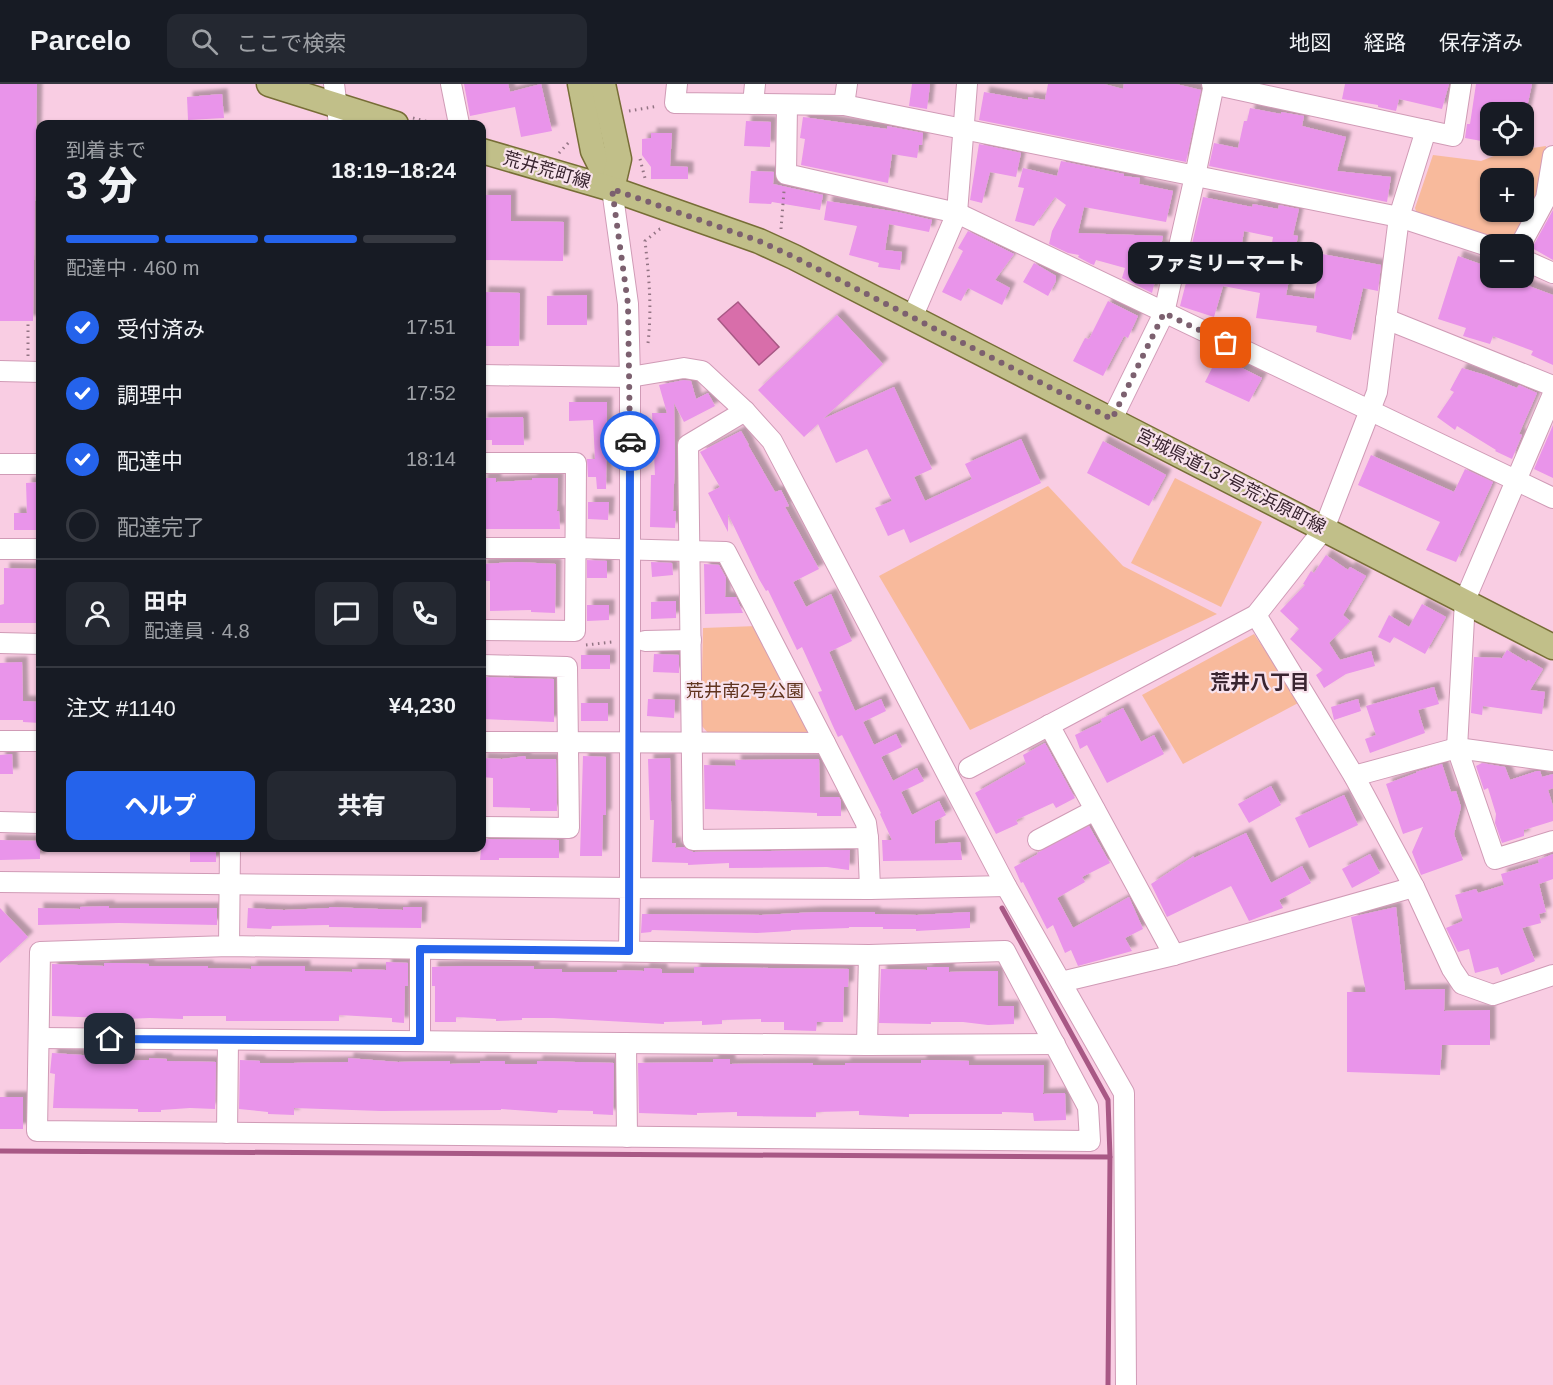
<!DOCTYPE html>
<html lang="ja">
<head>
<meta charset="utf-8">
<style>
  body { margin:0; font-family:Arial,"Noto Sans JP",sans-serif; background:#242831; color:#f1f3f6; height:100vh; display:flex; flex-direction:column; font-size:22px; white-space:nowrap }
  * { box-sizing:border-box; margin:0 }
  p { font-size:20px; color:#9ea1a6 }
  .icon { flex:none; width:33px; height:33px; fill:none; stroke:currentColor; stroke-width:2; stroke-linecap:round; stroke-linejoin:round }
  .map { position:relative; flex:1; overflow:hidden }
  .drawer { position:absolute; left:36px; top:36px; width:450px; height:732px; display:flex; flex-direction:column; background:#171b24; border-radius:12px; box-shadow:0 2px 4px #0004 }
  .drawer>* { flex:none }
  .buttons { position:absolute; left:1480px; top:18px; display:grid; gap:12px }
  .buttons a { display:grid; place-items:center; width:54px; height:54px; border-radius:12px; background:#171b24; box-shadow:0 2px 4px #0004; font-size:30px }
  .pin { position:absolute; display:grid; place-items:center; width:51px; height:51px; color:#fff; margin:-26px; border-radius:12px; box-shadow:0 3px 9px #0006 }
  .courier { position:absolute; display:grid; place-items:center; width:60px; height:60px; margin:-30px; border:4px solid #2563eb; border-radius:50%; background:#fff; color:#222; box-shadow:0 2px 8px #0007 }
  .bubble { position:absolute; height:42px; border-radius:12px; background:#171b24; box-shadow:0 2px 4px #0004; font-size:20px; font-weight:800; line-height:42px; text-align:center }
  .head em { font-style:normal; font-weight:800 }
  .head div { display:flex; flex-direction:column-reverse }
  .head { display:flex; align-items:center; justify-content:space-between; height:102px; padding:0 30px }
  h1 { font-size:39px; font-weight:800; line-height:45px }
  .bar { display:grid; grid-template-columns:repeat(4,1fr); gap:9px 6px; align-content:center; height:72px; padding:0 30px }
  .bar i { height:8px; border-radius:4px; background:#363941 }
  .bar .on { background:#2563eb }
  .bar p { grid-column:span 4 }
  .line { display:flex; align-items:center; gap:15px; padding:0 30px; border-top:2px solid #363941 }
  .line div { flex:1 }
  .round { display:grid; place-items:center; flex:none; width:63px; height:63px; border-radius:12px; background:#242831 }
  ol { padding:0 30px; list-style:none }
  li { display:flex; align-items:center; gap:18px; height:66px }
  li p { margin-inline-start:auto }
  li .icon { padding:6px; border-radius:50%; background:#2563eb; color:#fff; stroke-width:4 }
  li:last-child { color:#9ea1a6 }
  li i { width:33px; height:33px; border:3px solid #363941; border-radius:50% }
  .primary-button { display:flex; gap:12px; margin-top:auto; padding:12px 30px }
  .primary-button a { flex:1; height:69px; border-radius:12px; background:#2563eb; color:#fff; font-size:24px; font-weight:800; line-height:69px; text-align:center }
  .primary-button a+a { background:#242831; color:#f1f3f6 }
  header { display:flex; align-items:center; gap:36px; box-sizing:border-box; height:84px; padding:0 30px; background:#171b24; border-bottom:2px solid #363941 }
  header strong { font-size:28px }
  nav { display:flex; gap:33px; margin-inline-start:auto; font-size:21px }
  .search { width:420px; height:54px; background:#242831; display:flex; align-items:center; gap:15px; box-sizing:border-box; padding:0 21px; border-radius:12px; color:#9ea1a6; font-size:22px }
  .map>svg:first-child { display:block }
</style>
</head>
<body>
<header>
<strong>Parcelo</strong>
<div class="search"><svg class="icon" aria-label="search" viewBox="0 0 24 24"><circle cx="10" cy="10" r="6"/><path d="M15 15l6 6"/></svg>ここで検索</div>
<nav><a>地図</a><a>経路</a><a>保存済み</a></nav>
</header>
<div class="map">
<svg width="1553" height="1301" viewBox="0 0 1553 1301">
  <defs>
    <filter id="shadow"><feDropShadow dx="5.5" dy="-5.5" stdDeviation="1.5" flood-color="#0004"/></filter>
  </defs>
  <rect width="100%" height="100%" fill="#f9cde3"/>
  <g fill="#f8ba9c" fill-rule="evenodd">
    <path d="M1546,62L1541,106L1516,156L1502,160L1418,133L1415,124L1433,71L1481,77L1504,68ZM1491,94H1524V128H1491Z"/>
    <polygon points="1175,394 1262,438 1221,523 1131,479"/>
    <polygon points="1048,402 1123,482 1217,530 970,646 879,492"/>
    <polygon points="757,542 812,642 808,649 709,650 701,641 703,544"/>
    <polygon points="1254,550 1300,618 1183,680 1142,611"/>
  </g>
  <polygon fill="#d86eaa" stroke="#a85885" stroke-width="1.5" points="738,218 779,263 759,281 718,235"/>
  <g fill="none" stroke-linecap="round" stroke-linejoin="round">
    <g stroke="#a85885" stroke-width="5">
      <polyline points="1002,824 1108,1016 1110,1073 1108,1301"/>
      <polyline points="0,1067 1110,1073"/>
    </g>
  </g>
  <g fill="#e994ea" fill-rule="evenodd" filter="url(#shadow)">
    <polygon points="0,0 37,0 33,237 0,237"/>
    <polygon points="464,0 508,0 510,8 541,0 552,47 521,53 515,23 470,32"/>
    <polygon points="912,0 930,0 927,25 909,22"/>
    <polygon points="1048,0 1104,0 1123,5 1124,0 1176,0 1201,6 1186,78 979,36 984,8 1028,16 1028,13 1045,16"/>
    <polygon points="1345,0 1449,0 1442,25 1399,15 1396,27 1378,23 1378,21 1342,15"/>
    <polygon points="1476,0 1532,0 1526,28 1491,28 1487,58 1465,54 1467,40 1470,40"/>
    <polygon points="222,10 224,34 188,36 187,13"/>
    <polygon points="1250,24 1281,30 1281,28 1304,32 1302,42 1346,53 1337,87 1391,93 1387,118 1209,82 1214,59 1238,64 1244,37 1247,37"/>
    <polygon points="803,33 887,45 887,42 923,49 922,61 919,61 917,74 892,70 888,99 801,81 805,55 800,54"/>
    <polygon points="746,37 771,38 770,63 744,62"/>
    <polygon points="651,49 672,49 670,82 688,83 688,95 651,95 651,83 642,71 642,55 651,54"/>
    <polygon points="979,60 1021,69 1016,93 990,88 982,119 970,116"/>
    <polygon points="1061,77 1124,90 1124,92 1140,94 1139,100 1173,107 1166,138 1084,123 1078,149 1163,152 1161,162 1167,163 1161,190 1157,189 1152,209 1122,194 1125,184 1096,176 1094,181 1091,180 1078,173 1079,171 1068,169 1049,160 1052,147 1066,121 1055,113 1034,142 1015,137 1024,104 1018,103 1023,84 1057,92"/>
    <polygon points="751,87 774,88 773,100 823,111 820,126 772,118 771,120 749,119"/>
    <polygon points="482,111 511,111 511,137 564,138 563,177 482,176"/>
    <path d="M1203,113L1252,123L1253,120L1278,125L1279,121L1299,125L1293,151L1298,152L1286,211L1314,215L1322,170L1381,181L1378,207L1363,204L1351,256L1316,248L1317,242L1256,234L1260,209L1223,202L1214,233L1180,222L1187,195L1184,194ZM1244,147L1273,153L1267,189L1238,183Z"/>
    <polygon points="827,117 898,128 932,136 929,148 889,140 885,166 902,168 900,186 878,183 879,179 849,171 857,142 824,136"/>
    <polygon points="1553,126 1553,176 1532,164"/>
    <polygon points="968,147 1014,170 995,196 1010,204 1002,221 968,204 961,217 942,208 963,167 958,164"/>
    <polygon points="1458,172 1483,181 1481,186 1491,189 1491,194 1507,194 1553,211 1553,281 1531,271 1533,267 1493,252 1490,260 1463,252 1466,244 1438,235"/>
    <polygon points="1034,179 1056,192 1056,197 1048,212 1023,198"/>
    <polygon points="483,208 520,209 519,262 482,262"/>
    <polygon points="587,211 587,241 547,241 547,212"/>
    <polygon points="1108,217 1138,232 1128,254 1124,252 1103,292 1073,277 1085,254 1089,255"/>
    <polygon points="837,231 883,280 823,335 894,303 932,385 914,393 925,417 972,395 965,380 1021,355 1041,399 910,459 904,445 888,452 875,424 892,417 867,365 836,379 818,340 804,353 758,306"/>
    <polygon points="1218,272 1262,294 1249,318 1205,298"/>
    <polygon points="1462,284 1485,291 1517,304 1519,301 1537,309 1519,350 1522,351 1512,375 1495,367 1496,366 1457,342 1455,346 1437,333 1454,308 1450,306"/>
    <polygon points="684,296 691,297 696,315 708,309 715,322 684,338 674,319 675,374 673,427 676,427 675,444 650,443 651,391 655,391 652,329 667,329 659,301"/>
    <polygon points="569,318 607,318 606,405 597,405 596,393 588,393 587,375 595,375 593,336 569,337"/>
    <polygon points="523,333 524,361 492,361 492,356 482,356 482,334"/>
    <polygon points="1553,341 1553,394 1534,385"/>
    <polygon points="741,347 749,361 748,361 775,408 781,406 789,422 785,423 819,485 793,498 806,523 831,510 852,557 829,568 855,627 881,615 886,627 863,638 874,661 896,650 902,663 881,673 893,697 917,684 924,697 901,708 912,731 939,717 946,731 935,737 935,760 960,758 962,776 883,777 882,756 892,756 880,730 881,729 842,651 838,653 832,640 818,608 822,607 802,563 797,566 768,506 766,507 759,495 728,430 728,448 708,409 720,403 700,368"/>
    <polygon points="1103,357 1166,391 1149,422 1087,389"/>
    <polygon points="1371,371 1454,408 1465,385 1493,398 1456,478 1426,466 1440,438 1358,401"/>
    <polygon points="482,394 496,394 496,398 532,396 532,394 558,394 557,427 559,427 560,445 482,445"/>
    <polygon points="40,398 40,446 14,446 14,429 27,429 26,399"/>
    <polygon points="588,418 609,418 608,436 588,435"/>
    <polygon points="1326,471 1348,486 1350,483 1366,492 1343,531 1350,537 1329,559 1340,576 1371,567 1375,582 1346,590 1324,604 1316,591 1323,586 1290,555 1299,545 1280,527 1305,501 1303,500 1311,487 1314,489"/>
    <polygon points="587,476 607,477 607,494 587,494"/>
    <polygon points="517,478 556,480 555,529 531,528 531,526 490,527 490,497 482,497 482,480"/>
    <polygon points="651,478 672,479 673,491 652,493"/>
    <polygon points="704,480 719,481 726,494 725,513 736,513 743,529 705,530"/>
    <polygon points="4,484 40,485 40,539 0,539 0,521 4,520"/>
    <polygon points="676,517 676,534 651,535 651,518"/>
    <polygon points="1422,520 1446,533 1425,570 1394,553 1390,559 1378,553 1389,531 1409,543"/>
    <polygon points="587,521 609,521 609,536 587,537"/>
    <polygon points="1507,566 1527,578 1528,576 1543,585 1530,606 1545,608 1542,630 1483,622 1482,631 1471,629 1474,573 1502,574"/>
    <polygon points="654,570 679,571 679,589 653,588"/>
    <rect x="581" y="571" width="29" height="14"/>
    <polygon points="22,578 23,617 40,618 40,639 23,638 23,636 0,636 0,579"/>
    <polygon points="482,593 554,595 554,638 482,635"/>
    <polygon points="1434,603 1439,620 1418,626 1425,649 1370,669 1365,655 1376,651 1366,622"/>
    <polygon points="648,615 675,616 674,634 647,632"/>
    <polygon points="1358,615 1361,627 1334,636 1331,623"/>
    <rect x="581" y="619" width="27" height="18"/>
    <polygon points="1123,624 1141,658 1154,651 1164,670 1107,699 1087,661 1080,665 1075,651 1102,638 1101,635"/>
    <polygon points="1045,659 1075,714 1056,724 1053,719 1016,736 1018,740 996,750 975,709 1026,680 1023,671"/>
    <polygon points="12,670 13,690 0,690 0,671"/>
    <polygon points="525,672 526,675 556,675 557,727 530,727 530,724 493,723 493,694 482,693 482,674 502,675"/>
    <polygon points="583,672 606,673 606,731 603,731 602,772 580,772"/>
    <polygon points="670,674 672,759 676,759 675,764 684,763 693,768 850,766 849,786 827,783 729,784 729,779 688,781 688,779 652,778 654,736 650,736 648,675"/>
    <polygon points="819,675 820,713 839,713 841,717 841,732 817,732 817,729 705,725 704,681 736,682 735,676"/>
    <polygon points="1482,679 1505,683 1510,696 1537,687 1540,687 1542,693 1553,690 1553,704 1548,706 1553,722 1553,737 1524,746 1524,752 1502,759 1495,739 1496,730 1488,704 1484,706 1476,682"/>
    <polygon points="1442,680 1451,708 1456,707 1461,723 1454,750 1463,776 1421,791 1412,768 1423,743 1403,750 1386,700 1416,689 1416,688"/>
    <polygon points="1271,702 1281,721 1249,739 1238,720"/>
    <polygon points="1344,711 1358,741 1309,764 1295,734"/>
    <polygon points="1089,742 1110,779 1082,793 1085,798 1057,814 1073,844 1129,813 1143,845 1125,854 1132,867 1078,882 1071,866 1065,869 1053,841 1047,845 1023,798 1021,799 1014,783 1038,770 1037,769"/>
    <polygon points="1246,749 1271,799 1302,782 1311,799 1279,816 1283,824 1249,837 1231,802 1167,833 1151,800 1194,772 1194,774"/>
    <polygon points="482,755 559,756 559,774 499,774 499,776 480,776"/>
    <polygon points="0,756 40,757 40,775 0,776"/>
    <rect x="190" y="764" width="26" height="14"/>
    <polygon points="1370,770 1380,789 1352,804 1342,785"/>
    <polygon points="1553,770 1553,795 1539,800 1546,828 1539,830 1541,839 1522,844 1535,877 1501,891 1498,883 1475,889 1469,865 1458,868 1446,844 1463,837 1455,811 1476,805 1478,809 1504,801 1501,790 1539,779 1538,776"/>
    <polygon points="109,822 109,824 217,824 217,841 119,839 38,841 38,824 80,825 80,823"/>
    <polygon points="329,823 403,826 403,823 422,823 421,844 329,843 329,841 272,842 271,845 247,844 248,824 284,826 329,824"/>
    <polygon points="1396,823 1405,906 1445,905 1444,927 1490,926 1490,961 1442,961 1440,991 1347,988 1347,908 1366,908 1351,833"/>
    <polygon points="0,824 28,853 0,879"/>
    <polygon points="817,828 875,828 875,830 917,831 970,828 970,844 916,847 916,845 883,845 883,843 849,843 849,844 791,846 791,847 757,849 652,846 651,848 641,849 642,830 762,831"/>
    <polygon points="386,878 408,879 408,902 405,902 404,939 392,938 392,934 339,931 339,937 226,937 226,932 183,932 183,935 150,934 125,935 125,938 106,937 106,934 52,932 52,880 104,882 104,879 123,879 149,880 149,882 208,882 208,884 251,885 251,882 305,882 305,887 352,888 352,885 386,886"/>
    <polygon points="459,882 534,882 534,885 562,885 562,888 617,888 617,886 644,887 644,884 662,885 662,889 694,889 694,883 849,885 848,903 844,903 843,938 817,938 816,947 784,946 784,938 761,938 761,935 722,936 722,940 702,941 702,937 664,938 664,940 553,934 522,934 522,936 496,937 496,935 456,933 456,938 435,938 435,902 432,902 432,883"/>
    <polygon points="927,883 949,883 949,888 998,887 998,922 1014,922 1014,940 988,941 963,938 931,938 931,940 879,939 881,885 927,886"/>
    <polygon points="52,969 97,972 97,977 149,976 149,974 167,975 167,977 216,978 215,1025 190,1024 161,1026 161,1028 138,1028 138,1025 53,1024 55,990 50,989"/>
    <polygon points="348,974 398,978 450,977 450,980 480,979 480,977 505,977 505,980 537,980 537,977 614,979 613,1031 593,1030 593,1027 558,1026 557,1029 501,1025 501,1026 381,1027 294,1024 294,1031 268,1030 268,1028 239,1025 240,976 260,977 260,979 293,979 348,978"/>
    <polygon points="713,975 730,975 730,980 813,979 813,981 845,981 845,979 921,979 921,976 938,976 969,977 969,981 1044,981 1043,1010 1065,1009 1066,1036 1034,1037 1033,1029 1002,1028 1002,1030 909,1030 909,1033 859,1031 859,1027 816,1028 816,1033 737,1032 737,1028 697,1029 697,1031 639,1029 638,979 713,978"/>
    <rect x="0" y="1013" width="23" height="32"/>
  </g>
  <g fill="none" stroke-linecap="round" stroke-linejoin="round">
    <g stroke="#d09bb6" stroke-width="22">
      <g id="minor">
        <polyline points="334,0 339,40"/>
        <polyline points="451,0 459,40"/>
        <polyline points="677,0 675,19 844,21 1399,133 1491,163"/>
        <polyline points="1212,0 1453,52 1461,0"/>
        <polyline points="753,20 755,0"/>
        <polyline points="787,21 786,90 957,129 1553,414"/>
        <polyline points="844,21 847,0"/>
        <polyline points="612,105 628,220 630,293 630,804 870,805 1006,802"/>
        <polyline points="1521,160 1546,114 1553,72"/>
        <polyline points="1524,176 1553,189"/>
        <polyline points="912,234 957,129 967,0"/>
        <polyline points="1386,235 1553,302"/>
        <polyline points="0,287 40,288"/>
        <polyline points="482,291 630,293 684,284 702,287 745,327 772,357 1006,802 1124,1009 1126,1301"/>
        <polyline points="1553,310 1465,516 1457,664 1495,775 1553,757"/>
        <polyline points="745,327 688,361 693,756 868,754 870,805"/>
        <polyline points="1112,335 1164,229 1195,92 1214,0"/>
        <polyline points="482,379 576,379 575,547 482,546"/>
        <polyline points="0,380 40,380"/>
        <polyline points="482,464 576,464 726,468 825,659"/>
        <polyline points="0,465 40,465"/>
        <polyline points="1256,531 1354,692 1414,803 1452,885 1462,900 1493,911 1553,891"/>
        <polyline points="645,557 691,556"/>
        <polyline points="0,559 40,560"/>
        <polyline points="482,581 567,583 569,744 482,743"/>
        <polyline points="1049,641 1174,871"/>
        <polyline points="0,657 40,657"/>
        <polyline points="482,658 825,659 866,739 868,754"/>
        <polyline points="969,684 1256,531 1324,445 1377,308 1399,133 1426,46"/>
        <polyline points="1354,692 1457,664 1553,677"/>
        <polyline points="0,738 40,739"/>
        <polyline points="1038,756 1095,726"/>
        <polyline points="0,798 630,804 629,867"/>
        <polyline points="229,862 869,871 1005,867 1088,1023 1090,1057 37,1047 40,868 229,862 230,764"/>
        <polyline points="1061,898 1174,871 1414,803"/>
        <polyline points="39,954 867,961 1055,960"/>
        <polyline points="420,957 420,865"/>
        <polyline points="626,959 627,1053"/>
        <polyline points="867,961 869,871"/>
        <polyline points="227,1049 228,956"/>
      </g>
    </g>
    <g stroke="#776d36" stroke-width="27">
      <g id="major">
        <polyline points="269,0 396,40"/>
        <polyline points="580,0 593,67 612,105"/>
        <polyline points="603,0 619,75 612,105"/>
        <polyline points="482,67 612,105 759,157 794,173 1553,563"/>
      </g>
    </g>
    <g stroke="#937484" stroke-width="3" stroke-dasharray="1.5 4.5" stroke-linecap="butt">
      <polyline points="629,27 658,22"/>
      <polyline points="413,34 437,40"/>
      <polyline points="559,69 571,56"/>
      <polyline points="640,75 646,98"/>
      <polyline points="781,145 784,107"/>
      <path d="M648,259C652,224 649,192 645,157L660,145H663"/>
      <polyline points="28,272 28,238"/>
      <polyline points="586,561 612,558"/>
    </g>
    <use href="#minor" stroke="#fff" stroke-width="20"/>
    <use href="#major" stroke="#c1bf89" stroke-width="24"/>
  </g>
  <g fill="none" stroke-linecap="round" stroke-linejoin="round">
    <polyline stroke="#7c606f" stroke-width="6" stroke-dasharray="0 10.8" points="630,357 628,220 612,105 759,157 794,173 1112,335 1164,229 1226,259"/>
    <polyline stroke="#2563eb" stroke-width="8" points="110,955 420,957 420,865 629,867 630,357"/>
  </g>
  <g text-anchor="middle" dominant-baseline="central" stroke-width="4.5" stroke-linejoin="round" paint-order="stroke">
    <g font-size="18" fill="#392530" stroke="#f8e2ec">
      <text transform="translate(547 86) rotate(16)">荒井荒町線</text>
      <text transform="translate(1231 397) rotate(27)">宮城県道137号荒浜原町線</text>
    </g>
    <g font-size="18" fill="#60341e" stroke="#f8e2ec">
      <text x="745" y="607">荒井南2号公園</text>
    </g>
    <g font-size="20" font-weight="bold" fill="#392530" stroke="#f8e2ec">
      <text x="1260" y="598">荒井八丁目</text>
    </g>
  </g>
</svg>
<div class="buttons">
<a><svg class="icon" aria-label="locate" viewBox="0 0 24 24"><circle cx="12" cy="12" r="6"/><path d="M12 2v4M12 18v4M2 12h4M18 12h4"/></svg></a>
<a>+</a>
<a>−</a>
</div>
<div class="pin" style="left:1226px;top:259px;background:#ea580c"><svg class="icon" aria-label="bag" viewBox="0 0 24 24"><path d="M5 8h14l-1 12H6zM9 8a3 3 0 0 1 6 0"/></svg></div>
<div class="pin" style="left:110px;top:955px;background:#1f2937"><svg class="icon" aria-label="home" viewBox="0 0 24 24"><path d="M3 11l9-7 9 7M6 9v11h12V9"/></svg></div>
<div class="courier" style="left:630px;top:357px"><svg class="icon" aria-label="car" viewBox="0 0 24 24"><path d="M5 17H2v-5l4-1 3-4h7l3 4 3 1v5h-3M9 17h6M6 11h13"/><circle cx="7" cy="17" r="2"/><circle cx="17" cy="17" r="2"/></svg></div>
<div class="bubble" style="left:1128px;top:158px;width:195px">ファミリーマート</div>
<section class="drawer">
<div class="head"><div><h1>3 分</h1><p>到着まで</p></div><em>18:19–18:24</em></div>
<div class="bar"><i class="on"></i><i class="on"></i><i class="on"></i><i></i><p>配達中 · 460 m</p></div>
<ol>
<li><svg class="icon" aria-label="check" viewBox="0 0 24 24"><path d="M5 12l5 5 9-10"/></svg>受付済み<p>17:51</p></li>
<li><svg class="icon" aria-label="check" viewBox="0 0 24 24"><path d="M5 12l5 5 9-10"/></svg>調理中<p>17:52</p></li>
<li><svg class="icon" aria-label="check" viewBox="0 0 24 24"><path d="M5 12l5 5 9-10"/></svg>配達中<p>18:14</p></li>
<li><i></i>配達完了</li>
</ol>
<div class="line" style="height:108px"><a class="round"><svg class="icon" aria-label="person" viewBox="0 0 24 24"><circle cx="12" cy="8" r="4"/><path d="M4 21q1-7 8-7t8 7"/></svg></a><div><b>田中</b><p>配達員 · 4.8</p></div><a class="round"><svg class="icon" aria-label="chat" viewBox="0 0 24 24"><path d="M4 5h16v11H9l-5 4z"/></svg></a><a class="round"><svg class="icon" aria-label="phone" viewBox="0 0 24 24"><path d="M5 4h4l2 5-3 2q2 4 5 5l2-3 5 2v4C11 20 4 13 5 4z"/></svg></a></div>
<div class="line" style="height:78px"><div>注文 #1140</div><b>¥4,230</b></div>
<div class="primary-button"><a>ヘルプ</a><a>共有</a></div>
</section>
</div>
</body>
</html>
